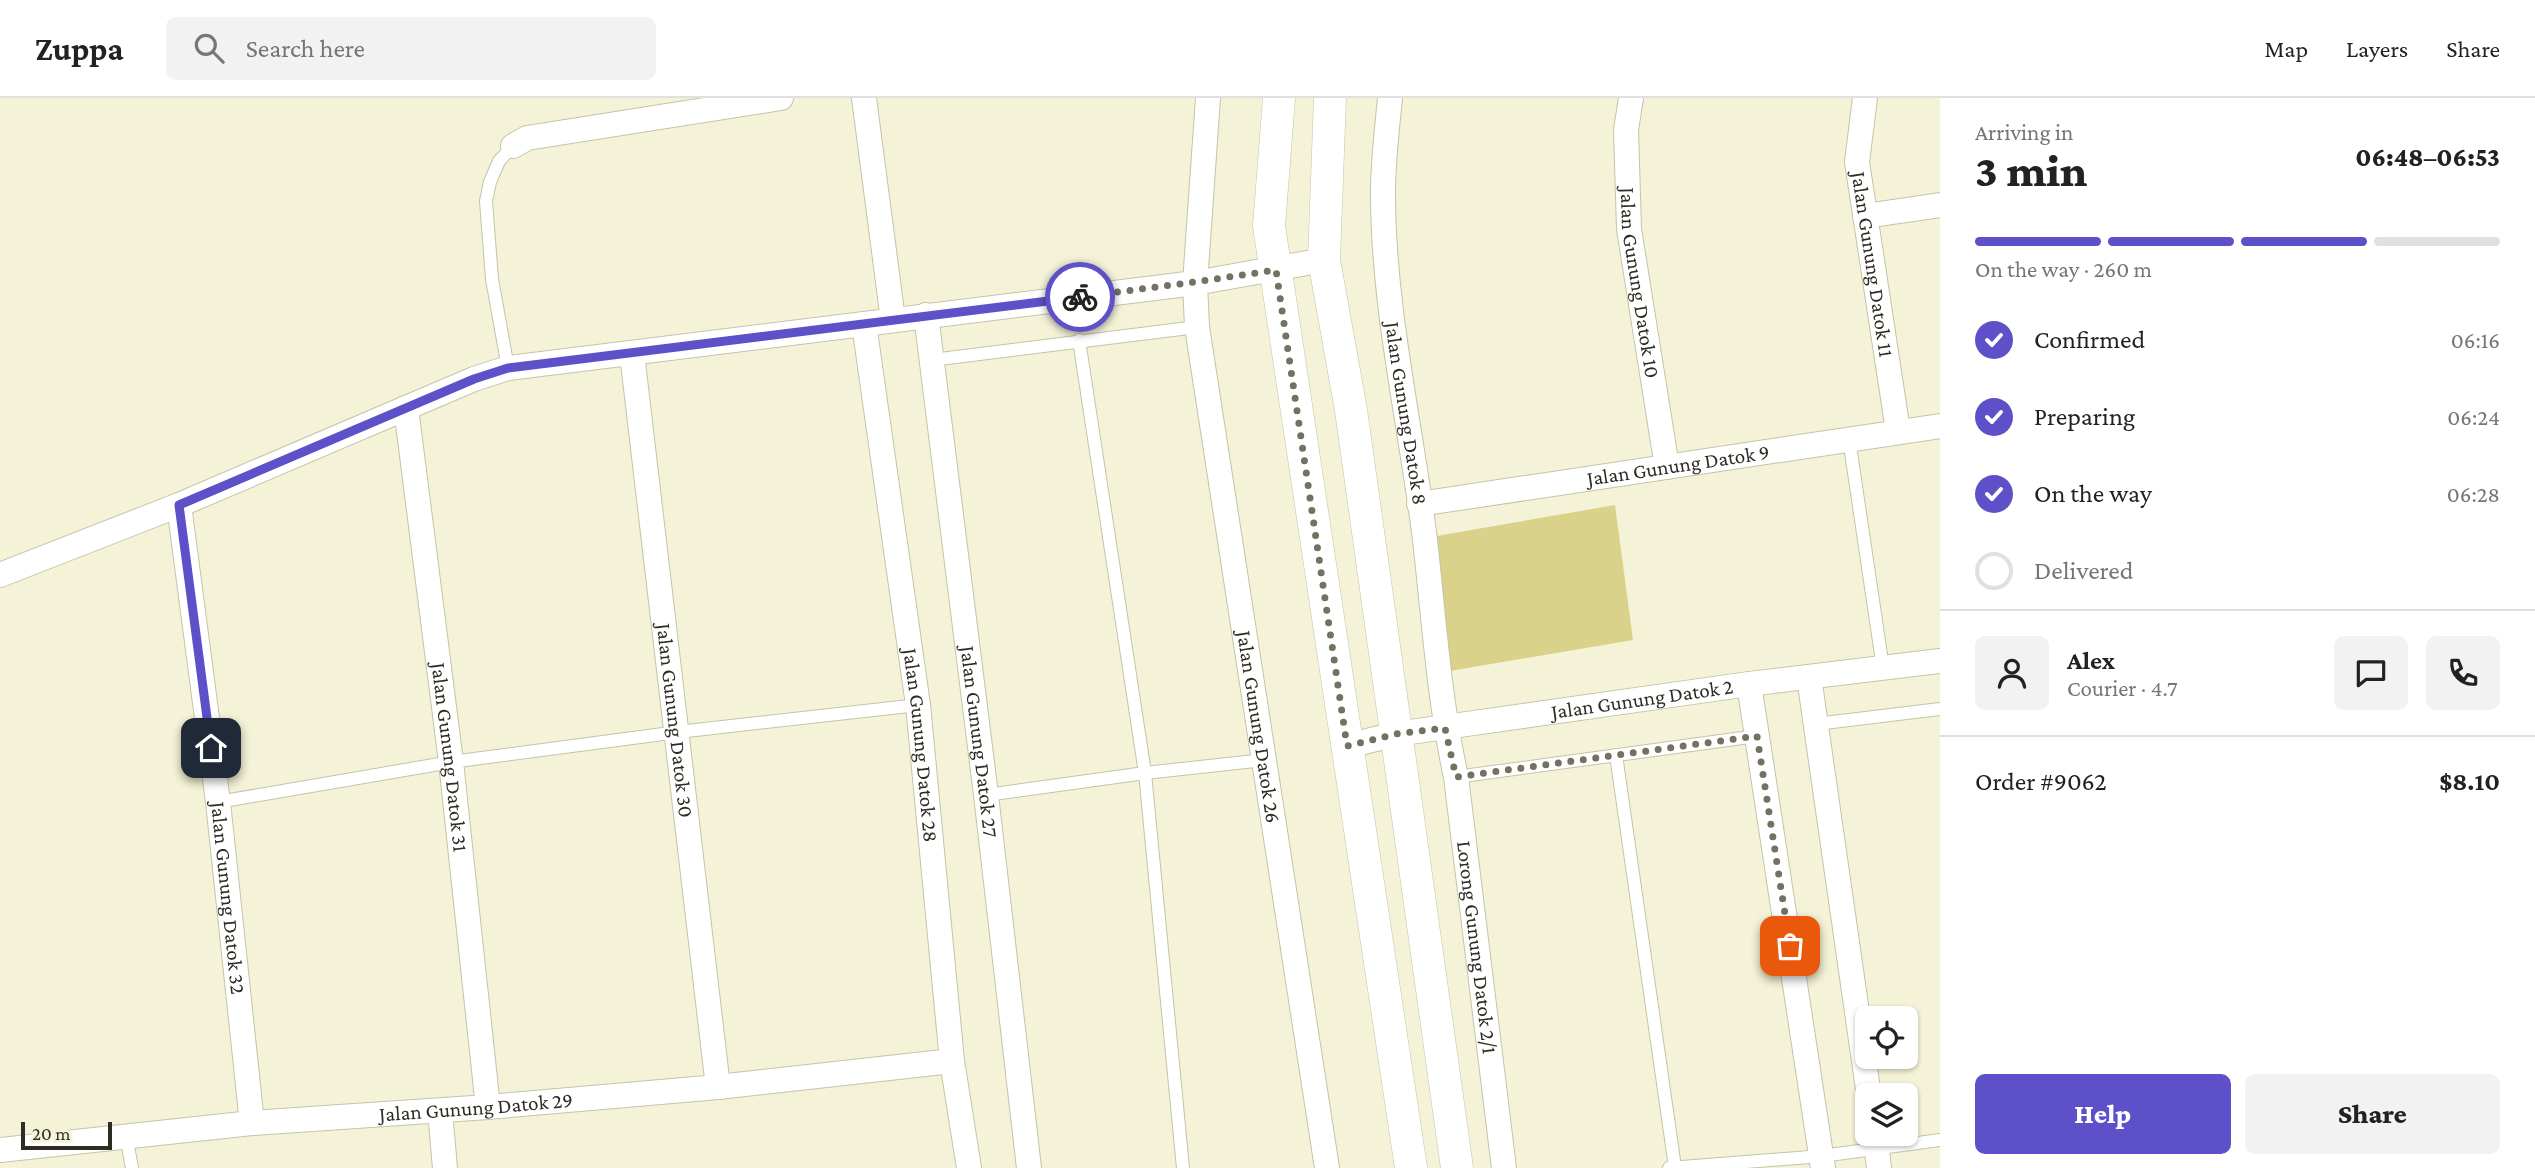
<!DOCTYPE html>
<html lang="en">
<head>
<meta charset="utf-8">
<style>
  body { margin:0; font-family:"Crimson Pro",serif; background:#f2f2f2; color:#222; height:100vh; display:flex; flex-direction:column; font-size:26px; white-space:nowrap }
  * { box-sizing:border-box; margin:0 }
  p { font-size:23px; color:#767676 }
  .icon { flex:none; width:38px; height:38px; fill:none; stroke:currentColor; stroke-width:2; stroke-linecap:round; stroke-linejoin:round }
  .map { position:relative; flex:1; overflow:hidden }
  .sheet { display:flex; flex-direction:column; background:#fff; width:595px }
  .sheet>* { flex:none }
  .tools { position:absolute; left:1855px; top:908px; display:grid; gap:14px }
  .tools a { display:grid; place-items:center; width:63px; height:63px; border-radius:10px; background:#fff; box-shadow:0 2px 5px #0004; font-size:35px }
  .scale { position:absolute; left:21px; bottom:18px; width:91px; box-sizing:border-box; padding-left:7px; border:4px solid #2e2d23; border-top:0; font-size:19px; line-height:24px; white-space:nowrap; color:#2e2d23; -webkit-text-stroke:5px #f4f2d7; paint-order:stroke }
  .pin { position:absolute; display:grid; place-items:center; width:60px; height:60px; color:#fff; margin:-30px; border-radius:14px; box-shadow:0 4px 10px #0006 }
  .courier { position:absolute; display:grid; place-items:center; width:70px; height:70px; margin:-35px; border:5px solid #5d50c8; border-radius:50%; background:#fff; color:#222; box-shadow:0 2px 9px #0007 }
  .summary em { font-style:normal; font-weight:800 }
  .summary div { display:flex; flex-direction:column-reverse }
  .summary { display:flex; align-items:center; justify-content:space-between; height:119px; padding:0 35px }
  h1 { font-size:46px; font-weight:800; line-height:52px }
  .bar { display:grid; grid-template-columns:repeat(4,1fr); gap:10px 7px; align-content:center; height:84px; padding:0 35px }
  .bar i { height:9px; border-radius:5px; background:#e0e0e0 }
  .bar .selected { background:#5d50c8 }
  .bar p { grid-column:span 4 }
  .line { display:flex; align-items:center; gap:18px; padding:0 35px; border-top:2px solid #e0e0e0 }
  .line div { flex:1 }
  .round { display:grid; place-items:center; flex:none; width:74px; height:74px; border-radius:10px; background:#f2f2f2 }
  ol { padding:0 35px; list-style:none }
  li { display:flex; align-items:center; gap:21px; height:77px }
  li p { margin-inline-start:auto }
  li .icon { padding:7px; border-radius:50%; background:#5d50c8; color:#fff; stroke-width:4 }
  li:last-child { color:#767676 }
  li i { width:38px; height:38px; border:4px solid #e0e0e0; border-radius:50% }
  .primary-button { display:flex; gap:14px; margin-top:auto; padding:14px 35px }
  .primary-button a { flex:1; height:80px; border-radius:10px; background:#5d50c8; color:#fff; font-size:28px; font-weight:800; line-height:80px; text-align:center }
  .primary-button a+a { background:#f2f2f2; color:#222 }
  header { display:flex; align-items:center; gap:42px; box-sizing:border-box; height:98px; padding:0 35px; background:#fff; border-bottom:2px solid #e0e0e0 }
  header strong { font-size:33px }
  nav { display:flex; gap:38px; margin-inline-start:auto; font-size:24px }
  .search { width:490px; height:63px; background:#f2f2f2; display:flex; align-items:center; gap:18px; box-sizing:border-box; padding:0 24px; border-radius:10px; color:#767676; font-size:26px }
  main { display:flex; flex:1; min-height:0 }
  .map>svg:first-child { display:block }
</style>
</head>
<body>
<header>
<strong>Zuppa</strong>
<div class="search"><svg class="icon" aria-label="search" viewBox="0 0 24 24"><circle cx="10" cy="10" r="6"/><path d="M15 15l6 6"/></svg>Search here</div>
<nav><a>Map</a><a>Layers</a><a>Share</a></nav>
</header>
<main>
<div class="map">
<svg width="1940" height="1070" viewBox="0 0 1940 1070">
  <rect width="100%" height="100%" fill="#f4f2d7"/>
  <polygon fill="#dad28a" points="1615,407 1633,542 1438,575 1425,440"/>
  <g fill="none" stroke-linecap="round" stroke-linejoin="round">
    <g stroke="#c6c3a9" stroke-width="14">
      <g id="service">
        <polyline points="1079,242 1145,675 1183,1070"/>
        <polyline points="932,262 1197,229"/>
        <polyline points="508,270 492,181 486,103 490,84 499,63 513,48"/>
        <polyline points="1849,341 1883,570"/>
        <polyline points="1816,626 1940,611"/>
        <polyline points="1616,657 1675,1069"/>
        <polyline points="1456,679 1757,638"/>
        <polyline points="986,697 1145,675 1264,662"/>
        <polyline points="218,704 451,664 678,634 918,607"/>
        <polyline points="126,1037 132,1070"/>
        <polyline points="1669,1070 1822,1058 1940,1042"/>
      </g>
    </g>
    <g stroke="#c6c3a9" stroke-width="26">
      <g id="minor">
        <polyline points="864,0 893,222"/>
        <path id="s1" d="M1208,0L1195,185L1197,229L1327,1070"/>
        <path id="s2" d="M1390,0C1387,31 1383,64 1383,95C1383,212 1411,327 1425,442C1434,522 1439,601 1456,679L1504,1070"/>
        <path id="s3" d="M1631,0L1626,32L1629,131L1667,369"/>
        <path id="s4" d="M1865,0L1857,64L1898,333"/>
        <polyline points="513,48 527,40 781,0"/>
        <polyline points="1865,118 1940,107"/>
        <path id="s5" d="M926,217L986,697L1029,1070"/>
        <path id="s6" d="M864,226L918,607L952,963L969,1070"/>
        <path id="s7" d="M632,256L718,989"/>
        <path id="s8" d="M406,310L451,664L488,1009"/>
        <path id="s9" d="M1419,406L1940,328"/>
        <path id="s10" d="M179,407L218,704L252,1025"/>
        <polyline points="0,477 179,407 474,281 508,270 1195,185 1324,162"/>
        <polyline points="1809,579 1869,998"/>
        <polyline points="1749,586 1823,1070"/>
        <path id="s11" d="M1347,648L1396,636L1749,586L1940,563"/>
        <polyline points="440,1013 445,1070"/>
        <polyline points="1875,1036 1879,1070"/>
        <path id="s12" d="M0,1052L252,1025L488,1009L718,989L952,963"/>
      </g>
    </g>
    <g stroke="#c6c3a9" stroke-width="33">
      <g id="tertiary">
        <polyline points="1279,0 1269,128 1411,1070"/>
        <polyline points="1330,0 1324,162 1351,312 1457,1070"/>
      </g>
    </g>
    <use href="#service" stroke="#fff" stroke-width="12"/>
    <use href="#minor" stroke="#fff" stroke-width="24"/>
    <use href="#tertiary" stroke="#fff" stroke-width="32"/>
  </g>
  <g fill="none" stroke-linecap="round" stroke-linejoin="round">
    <polyline stroke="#737262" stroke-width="7" stroke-dasharray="0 12.6" points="1080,199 1195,184 1276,172 1347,648 1396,636 1445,630 1456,679 1757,638 1790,848"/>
    <polyline stroke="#5d50c8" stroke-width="9" points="211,650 179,407 474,281 508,270 1080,199"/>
  </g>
  <g text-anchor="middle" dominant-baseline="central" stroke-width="6" stroke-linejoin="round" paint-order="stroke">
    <g font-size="21" fill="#2e2d23" stroke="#f4f2d7">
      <text stroke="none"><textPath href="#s4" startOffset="168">Jalan Gunung Datok 11</textPath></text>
      <text stroke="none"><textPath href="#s3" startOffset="186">Jalan Gunung Datok 10</textPath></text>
      <text stroke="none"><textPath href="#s2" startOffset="317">Jalan Gunung Datok 8</textPath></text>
      <text stroke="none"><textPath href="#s9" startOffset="262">Jalan Gunung Datok 9</textPath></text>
      <text stroke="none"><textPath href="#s11" startOffset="299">Jalan Gunung Datok 2</textPath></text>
      <text stroke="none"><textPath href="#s7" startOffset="369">Jalan Gunung Datok 30</textPath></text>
      <text stroke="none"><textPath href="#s1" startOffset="634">Jalan Gunung Datok 26</textPath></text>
      <text stroke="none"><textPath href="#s5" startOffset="430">Jalan Gunung Datok 27</textPath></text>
      <text stroke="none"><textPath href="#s6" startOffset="425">Jalan Gunung Datok 28</textPath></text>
      <text stroke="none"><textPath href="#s8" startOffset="352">Jalan Gunung Datok 31</textPath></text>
      <text stroke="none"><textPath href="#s10" startOffset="396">Jalan Gunung Datok 32</textPath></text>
      <text stroke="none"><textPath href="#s2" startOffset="856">Lorong Gunung Datok 2/1</textPath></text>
      <text stroke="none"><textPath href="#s12" startOffset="478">Jalan Gunung Datok 29</textPath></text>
    </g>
  </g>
</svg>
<div class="tools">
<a><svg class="icon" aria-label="locate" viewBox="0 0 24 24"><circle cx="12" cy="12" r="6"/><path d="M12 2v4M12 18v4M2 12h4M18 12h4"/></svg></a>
<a><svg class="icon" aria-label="layers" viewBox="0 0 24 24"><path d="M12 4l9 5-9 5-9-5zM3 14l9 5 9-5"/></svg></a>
</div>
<div class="scale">20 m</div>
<div class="pin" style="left:1790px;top:848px;background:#ea580c"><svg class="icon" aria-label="bag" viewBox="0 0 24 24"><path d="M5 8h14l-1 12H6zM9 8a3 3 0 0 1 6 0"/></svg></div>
<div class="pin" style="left:211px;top:650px;background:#1f2937"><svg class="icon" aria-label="home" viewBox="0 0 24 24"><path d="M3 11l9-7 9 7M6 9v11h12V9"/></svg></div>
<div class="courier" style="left:1080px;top:199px"><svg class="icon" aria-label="bike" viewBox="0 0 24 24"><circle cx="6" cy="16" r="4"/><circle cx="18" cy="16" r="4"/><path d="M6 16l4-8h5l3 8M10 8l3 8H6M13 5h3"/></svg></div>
</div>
<section class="sheet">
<div class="summary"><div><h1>3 min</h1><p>Arriving in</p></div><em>06:48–06:53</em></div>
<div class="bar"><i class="selected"></i><i class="selected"></i><i class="selected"></i><i></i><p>On the way · 260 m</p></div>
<ol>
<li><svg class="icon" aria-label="check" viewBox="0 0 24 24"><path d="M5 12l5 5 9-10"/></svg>Confirmed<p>06:16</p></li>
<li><svg class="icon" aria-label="check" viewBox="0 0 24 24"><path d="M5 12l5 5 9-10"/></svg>Preparing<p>06:24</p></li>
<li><svg class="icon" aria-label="check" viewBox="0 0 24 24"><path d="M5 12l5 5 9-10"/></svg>On the way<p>06:28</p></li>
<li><i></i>Delivered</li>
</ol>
<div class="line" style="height:126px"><a class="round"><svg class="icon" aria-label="person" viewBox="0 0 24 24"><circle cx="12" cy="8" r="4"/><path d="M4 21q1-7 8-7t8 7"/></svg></a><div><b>Alex</b><p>Courier · 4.7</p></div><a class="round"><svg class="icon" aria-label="chat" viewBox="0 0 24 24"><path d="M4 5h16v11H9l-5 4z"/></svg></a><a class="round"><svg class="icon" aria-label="phone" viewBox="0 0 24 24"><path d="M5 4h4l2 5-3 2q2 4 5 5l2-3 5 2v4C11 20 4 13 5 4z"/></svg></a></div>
<div class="line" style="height:91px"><div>Order #9062</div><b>$8.10</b></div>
<div class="primary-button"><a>Help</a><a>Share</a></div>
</section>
</main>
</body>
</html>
